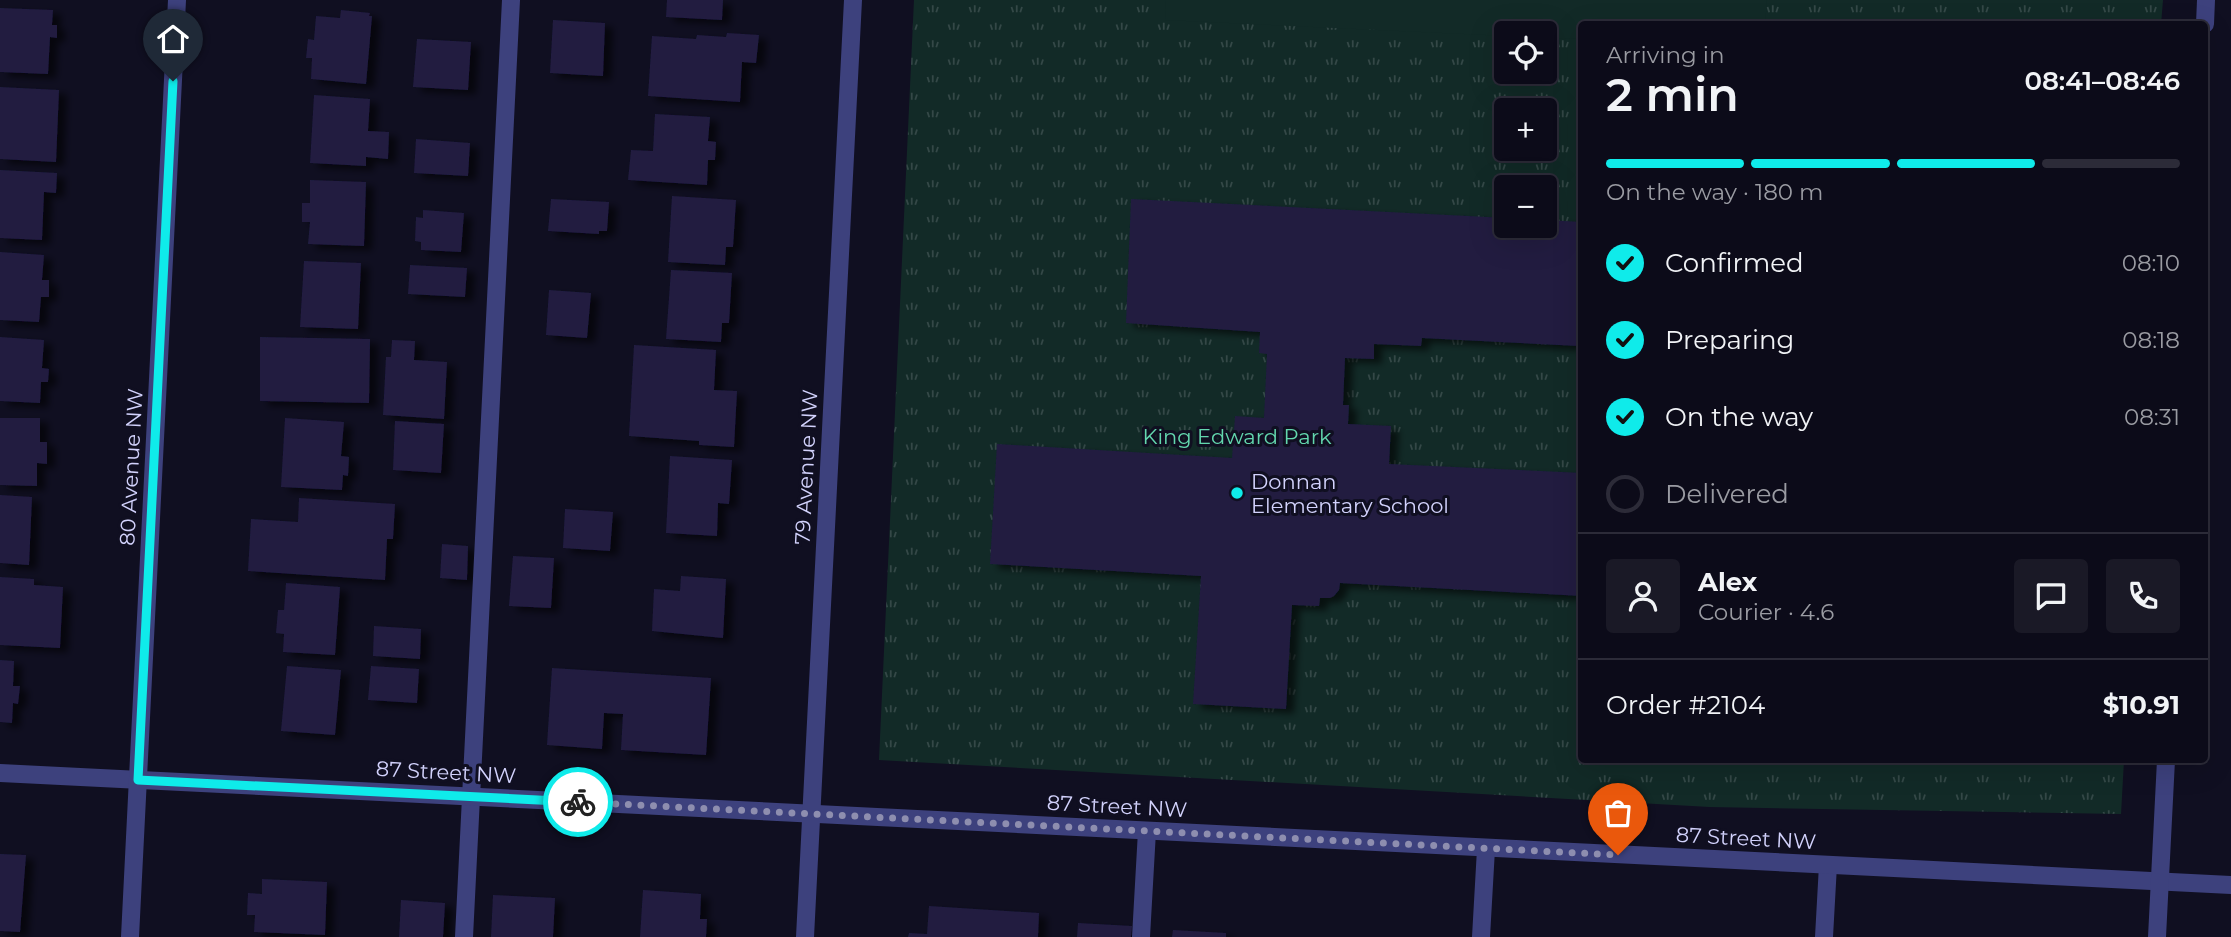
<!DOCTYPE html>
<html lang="en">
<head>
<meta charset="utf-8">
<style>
  body { margin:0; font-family:Montserrat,sans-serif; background:#1a1926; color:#f1f3f6; height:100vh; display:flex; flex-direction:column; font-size:26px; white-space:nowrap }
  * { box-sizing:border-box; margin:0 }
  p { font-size:23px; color:#9a9ba2 }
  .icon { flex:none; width:38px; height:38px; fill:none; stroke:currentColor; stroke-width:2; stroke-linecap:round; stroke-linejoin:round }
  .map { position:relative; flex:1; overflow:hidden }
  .sheet { position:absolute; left:1578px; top:21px; width:630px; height:742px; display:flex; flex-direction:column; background:#0c0b19; border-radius:7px; box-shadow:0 7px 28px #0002,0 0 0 2px #2c2b38 }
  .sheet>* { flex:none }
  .controls { position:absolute; left:1494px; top:21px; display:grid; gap:14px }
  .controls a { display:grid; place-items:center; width:63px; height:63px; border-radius:7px; background:#0c0b19; box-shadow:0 7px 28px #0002,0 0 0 2px #2c2b38; font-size:35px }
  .pin { position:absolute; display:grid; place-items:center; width:60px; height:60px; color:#fff; margin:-72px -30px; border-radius:50% 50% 50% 0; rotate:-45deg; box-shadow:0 0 7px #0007 }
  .pin .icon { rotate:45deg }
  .courier { position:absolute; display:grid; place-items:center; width:70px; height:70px; margin:-35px; border:5px solid #0febea; border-radius:50%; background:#fff; color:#222; box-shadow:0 2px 9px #0007 }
  .head em { font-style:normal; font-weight:600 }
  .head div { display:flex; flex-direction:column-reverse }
  .head { display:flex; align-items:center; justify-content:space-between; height:119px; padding:0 28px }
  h1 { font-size:46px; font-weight:600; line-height:52px }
  .bar { display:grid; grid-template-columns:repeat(4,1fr); gap:10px 7px; align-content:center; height:84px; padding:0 28px }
  .bar i { height:9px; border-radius:5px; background:#2c2b38 }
  .bar .current { background:#0febea }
  .bar p { grid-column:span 4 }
  .line { display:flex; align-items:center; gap:18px; padding:0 28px; border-top:2px solid #2c2b38 }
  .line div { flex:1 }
  .round { display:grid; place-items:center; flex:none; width:74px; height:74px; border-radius:7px; background:#1a1926 }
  ol { padding:0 28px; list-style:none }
  li { display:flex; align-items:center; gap:21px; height:77px }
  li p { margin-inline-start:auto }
  li .icon { padding:7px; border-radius:50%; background:#0febea; color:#111; stroke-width:4 }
  li:last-child { color:#9a9ba2 }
  li i { width:38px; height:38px; border:4px solid #2c2b38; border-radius:50% }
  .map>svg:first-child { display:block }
</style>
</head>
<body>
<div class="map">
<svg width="2231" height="937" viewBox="0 0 2231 937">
  <defs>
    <pattern id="park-tufts" width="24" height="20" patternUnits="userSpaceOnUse" patternTransform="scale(1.75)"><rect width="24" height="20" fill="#122a27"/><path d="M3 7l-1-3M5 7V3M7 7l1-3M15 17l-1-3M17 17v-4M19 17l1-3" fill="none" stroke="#344847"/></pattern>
    <filter id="shadow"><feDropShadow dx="8" dy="4.5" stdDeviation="3.5" flood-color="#0009"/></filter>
  </defs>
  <rect width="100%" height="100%" fill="#100f21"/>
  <path fill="url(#park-tufts)" fill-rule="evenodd" d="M914,0H2163L2161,24H1582V760H2124L2121,814L1710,807L879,760ZM1507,33H1545V72H1507ZM1507,110H1545V149H1507ZM1507,187H1545V226H1507Z"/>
  <polygon fill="#122a27" points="1166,0 1767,0 1765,24 1582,24 1582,39 1545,38 1545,33 1507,33 1507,36 1165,20"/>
  <g fill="#201c41" filter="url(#shadow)">
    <polygon points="667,0 723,0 722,20 666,17"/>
    <polygon points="0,8 53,10 52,25 57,25 57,38 50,37 48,74 0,72"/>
    <polygon points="341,10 370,13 369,16 372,16 366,84 311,79 312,58 306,58 308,39 314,40 316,16 340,18"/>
    <polygon points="553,20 605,23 603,76 550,73"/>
    <polygon points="727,33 759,35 756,63 742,62 740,102 648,96 652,36 696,39 697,35 726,37"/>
    <polygon points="417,39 471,42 468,90 413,87"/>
    <polygon points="0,87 59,90 56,162 0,159"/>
    <polygon points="314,95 370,99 368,131 389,132 388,159 366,157 366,166 310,163"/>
    <polygon points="655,114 710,117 708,141 716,142 715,160 708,160 707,185 628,180 631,150 653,151"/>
    <polygon points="416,139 470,143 468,176 414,173"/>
    <polygon points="0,170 57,173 56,193 44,192 42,240 0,238"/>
    <polygon points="310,180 366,182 364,246 308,244 310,222 302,222 302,203 310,203"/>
    <polygon points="672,196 736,200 733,247 726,247 725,265 668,262"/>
    <polygon points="551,199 609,202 607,231 599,231 599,234 548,231"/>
    <polygon points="1131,199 1507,218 1507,226 1545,226 1545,220 1582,222 1582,295 1579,346 1422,338 1421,346 1374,344 1374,359 1345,358 1343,405 1349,405 1348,424 1391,426 1389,464 1582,473 1582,596 1340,583 1339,590 1334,596 1330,598 1320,598 1319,606 1292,605 1286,709 1193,704 1201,576 990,564 997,444 1232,458 1235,416 1264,418 1267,354 1259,353 1260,332 1126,323"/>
    <polygon points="423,210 464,213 461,252 421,250 421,242 415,241 416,217 423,218"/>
    <polygon points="0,252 44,255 42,280 49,280 49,297 41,297 39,322 0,320"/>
    <polygon points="304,261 361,263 358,329 300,327"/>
    <polygon points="410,265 467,268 465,297 408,294"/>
    <polygon points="671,270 732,273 729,323 722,323 721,342 666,339"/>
    <polygon points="549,290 591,293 587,338 546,335"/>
    <polygon points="0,337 44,340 42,368 49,369 48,382 41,382 40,403 0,401"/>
    <polygon points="260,337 370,339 369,403 260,401"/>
    <polygon points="392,340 415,341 414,360 447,362 444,419 383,415 386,357 391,357"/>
    <polygon points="634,345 716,350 714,390 737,391 734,447 699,445 699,441 629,436"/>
    <polygon points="0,418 40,418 40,442 47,442 47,464 37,463 37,486 0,485"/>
    <polygon points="285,418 344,422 341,456 349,457 348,476 343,475 342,490 281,487"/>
    <polygon points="395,421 444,424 441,473 393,470"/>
    <polygon points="670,456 732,460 729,504 718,503 717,536 666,533"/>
    <polygon points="0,495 32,497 29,565 0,563"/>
    <polygon points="299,498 395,504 393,539 387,539 385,580 248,571 251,519 298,522"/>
    <polygon points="565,509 613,512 610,551 563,548"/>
    <polygon points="442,544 468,546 467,580 440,578"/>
    <polygon points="513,556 554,558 551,608 509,606"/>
    <polygon points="681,576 726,579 723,638 652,631 654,589 680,591"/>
    <polygon points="0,577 34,579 34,585 63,587 60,648 0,645"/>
    <polygon points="286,583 340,587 335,655 283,652 284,634 276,633 278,610 284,610"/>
    <polygon points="374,626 421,629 420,659 373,656"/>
    <polygon points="0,660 14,661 13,686 20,686 18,704 13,703 12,723 0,722"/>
    <polygon points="287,666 341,670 335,735 281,731"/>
    <polygon points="371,666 419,669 417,703 368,700"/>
    <polygon points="552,668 711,678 706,755 621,750 623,714 604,713 602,749 547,745"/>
    <polygon points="0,854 26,855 20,932 0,931"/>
    <polygon points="262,879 327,882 325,935 254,932 255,915 247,915 248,893 262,894"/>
    <polygon points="643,890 701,894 700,919 707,919 706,937 640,937"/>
    <polygon points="493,895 555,898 553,937 491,937"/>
    <polygon points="401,900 445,903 443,937 399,937"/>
    <polygon points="929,906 1039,913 1038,937 908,937 909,933 927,934"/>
    <polygon points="1078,923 1132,926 1131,937 1077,937"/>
    <polygon points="1173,930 1226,933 1226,937 1172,937"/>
  </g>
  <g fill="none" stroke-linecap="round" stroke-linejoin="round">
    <g stroke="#3d417d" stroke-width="18">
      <polyline points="464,937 511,0"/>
      <polyline points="1141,937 1147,831"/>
      <polyline points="1824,937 1828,865"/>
    </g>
    <g stroke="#3d417d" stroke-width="18">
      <polyline points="2205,24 2206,0"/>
      <polyline points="0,773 2231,885"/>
      <polyline points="130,937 177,0"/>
      <polyline points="805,937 853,0"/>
      <polyline points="1481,937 1486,849"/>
      <polyline points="2157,937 2166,760"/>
    </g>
  </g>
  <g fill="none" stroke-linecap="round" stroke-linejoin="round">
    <polyline stroke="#8e8eaf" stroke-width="7" stroke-dasharray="0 12.6" points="578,802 1618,855"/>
    <polyline stroke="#0febea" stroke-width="9" points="173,81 138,780 578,802"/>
  </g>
  <circle fill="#0febea" stroke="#100f21" stroke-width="2.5" cx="1237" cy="493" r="7"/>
  <g text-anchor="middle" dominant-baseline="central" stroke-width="6" stroke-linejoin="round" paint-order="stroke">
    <g font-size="21" fill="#63d7ae" stroke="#100f21">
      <text x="1237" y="436">King Edward Park</text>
    </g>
    <g font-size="21" fill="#d2d2fc" stroke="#100f21">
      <text transform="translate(131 467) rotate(-87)">80 Avenue NW</text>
      <text transform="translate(806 467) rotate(-87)">79 Avenue NW</text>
      <text transform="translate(446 772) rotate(3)">87 Street NW</text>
      <text transform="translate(1117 806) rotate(3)">87 Street NW</text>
      <text transform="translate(1746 838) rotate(3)">87 Street NW</text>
    </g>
    <g font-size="21" fill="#d2d2fc" stroke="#100f21" text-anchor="start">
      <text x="1251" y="481">Donnan<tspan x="1251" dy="24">Elementary School</tspan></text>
    </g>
  </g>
</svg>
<div class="controls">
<a><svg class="icon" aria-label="locate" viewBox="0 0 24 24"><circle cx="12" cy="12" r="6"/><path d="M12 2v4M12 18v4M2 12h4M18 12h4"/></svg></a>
<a>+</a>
<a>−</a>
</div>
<div class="pin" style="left:1618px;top:855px;background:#ea580c"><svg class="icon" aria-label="bag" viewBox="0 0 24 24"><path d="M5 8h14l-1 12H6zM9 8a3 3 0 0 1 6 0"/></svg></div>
<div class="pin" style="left:173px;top:81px;background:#1f2937"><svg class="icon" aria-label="home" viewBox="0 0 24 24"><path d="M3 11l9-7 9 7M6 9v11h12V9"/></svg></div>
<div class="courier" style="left:578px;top:802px"><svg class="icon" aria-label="bike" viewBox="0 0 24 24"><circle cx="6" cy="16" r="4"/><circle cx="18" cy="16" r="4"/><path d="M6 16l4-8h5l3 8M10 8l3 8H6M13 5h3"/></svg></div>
<section class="sheet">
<div class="head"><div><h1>2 min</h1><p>Arriving in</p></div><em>08:41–08:46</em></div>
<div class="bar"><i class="current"></i><i class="current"></i><i class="current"></i><i></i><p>On the way · 180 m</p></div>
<ol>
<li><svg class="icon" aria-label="check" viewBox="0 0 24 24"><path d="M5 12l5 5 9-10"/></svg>Confirmed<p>08:10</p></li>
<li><svg class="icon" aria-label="check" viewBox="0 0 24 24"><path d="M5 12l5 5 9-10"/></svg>Preparing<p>08:18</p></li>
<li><svg class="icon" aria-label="check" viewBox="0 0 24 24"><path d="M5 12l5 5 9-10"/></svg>On the way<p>08:31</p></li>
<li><i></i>Delivered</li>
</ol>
<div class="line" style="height:126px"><a class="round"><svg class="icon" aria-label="person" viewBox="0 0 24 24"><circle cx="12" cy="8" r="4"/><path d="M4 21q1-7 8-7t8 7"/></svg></a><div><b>Alex</b><p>Courier · 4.6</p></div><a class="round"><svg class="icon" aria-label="chat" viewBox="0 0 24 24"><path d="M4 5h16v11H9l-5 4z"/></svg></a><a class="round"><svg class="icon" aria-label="phone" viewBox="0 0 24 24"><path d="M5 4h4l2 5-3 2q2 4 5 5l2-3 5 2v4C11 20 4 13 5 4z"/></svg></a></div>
<div class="line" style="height:91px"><div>Order #2104</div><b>$10.91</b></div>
</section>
</div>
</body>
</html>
